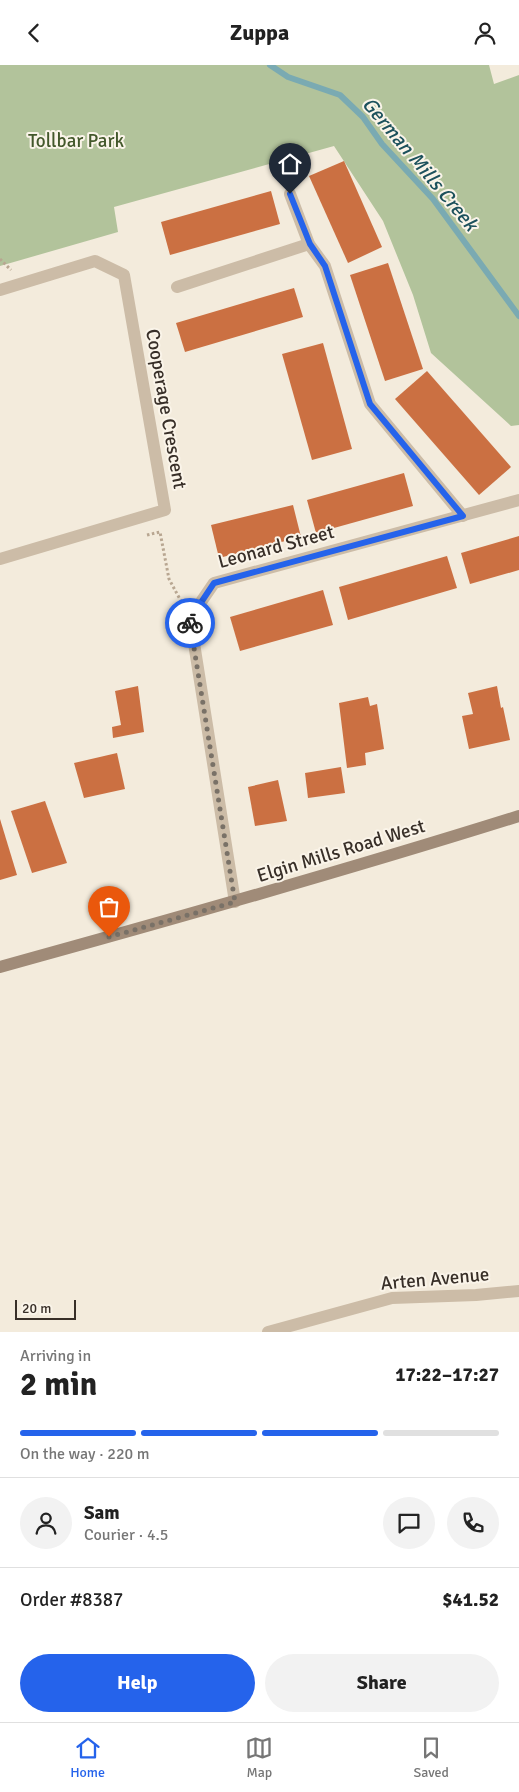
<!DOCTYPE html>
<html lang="en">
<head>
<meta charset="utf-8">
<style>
  body { margin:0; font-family:Signika,sans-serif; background:#f2f2f2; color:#222; height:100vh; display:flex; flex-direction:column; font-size:19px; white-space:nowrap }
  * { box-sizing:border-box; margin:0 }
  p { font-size:16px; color:#767676 }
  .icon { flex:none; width:28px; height:28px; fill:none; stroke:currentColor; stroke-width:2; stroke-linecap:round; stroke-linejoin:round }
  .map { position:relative; height:1267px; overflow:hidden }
  .details { display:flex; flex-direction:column; background:#fff; flex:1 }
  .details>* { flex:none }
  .scale { position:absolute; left:15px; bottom:12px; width:61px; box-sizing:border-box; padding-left:5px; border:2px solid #382f28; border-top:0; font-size:14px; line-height:18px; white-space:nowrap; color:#382f28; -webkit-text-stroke:4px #faf4e9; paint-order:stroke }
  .pin { position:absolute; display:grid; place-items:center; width:42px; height:42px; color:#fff; margin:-51px -21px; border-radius:50% 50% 50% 0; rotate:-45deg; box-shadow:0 0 5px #0007 }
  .pin .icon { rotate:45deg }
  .courier { position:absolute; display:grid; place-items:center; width:50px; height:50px; margin:-25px; border:4px solid #2563eb; border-radius:50%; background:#fff; color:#222; box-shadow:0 1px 6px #0007 }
  .head em { font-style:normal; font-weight:700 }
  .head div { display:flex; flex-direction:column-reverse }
  .head { display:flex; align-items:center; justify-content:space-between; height:85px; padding:0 20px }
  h1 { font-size:32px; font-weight:700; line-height:38px }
  .bar { display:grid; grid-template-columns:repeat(4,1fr); gap:8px 5px; align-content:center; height:60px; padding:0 20px }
  .bar i { height:6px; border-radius:4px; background:#e0e0e0 }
  .bar .active { background:#2563eb }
  .bar p { grid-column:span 4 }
  .line { display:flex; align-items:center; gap:12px; padding:0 20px; border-top:1px solid #e0e0e0 }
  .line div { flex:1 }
  .round { display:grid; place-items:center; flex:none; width:52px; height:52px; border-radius:26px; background:#f2f2f2 }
  .button { display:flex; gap:10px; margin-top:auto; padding:10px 20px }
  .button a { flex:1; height:58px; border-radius:30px; background:#2563eb; color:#fff; font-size:20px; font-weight:700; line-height:58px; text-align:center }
  .button a+a { background:#f2f2f2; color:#222 }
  header { display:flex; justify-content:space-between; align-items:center; height:65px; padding:0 20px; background:#fff; font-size:22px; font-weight:700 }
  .tabs { display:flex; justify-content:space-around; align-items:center; height:70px; border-top:1px solid #e0e0e0; background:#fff; font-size:14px; color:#767676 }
  .tabs a { display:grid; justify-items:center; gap:2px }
  .tabs .active { color:#2563eb }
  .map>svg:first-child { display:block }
</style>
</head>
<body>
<header><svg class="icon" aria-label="back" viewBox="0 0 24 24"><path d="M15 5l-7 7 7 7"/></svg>Zuppa<svg class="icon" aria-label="person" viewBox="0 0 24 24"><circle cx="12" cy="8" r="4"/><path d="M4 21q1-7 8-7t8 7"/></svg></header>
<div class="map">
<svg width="519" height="1267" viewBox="0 0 519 1267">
  <rect width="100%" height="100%" fill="#f3ebdc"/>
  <polygon fill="#b2c39b" points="0,0 489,0 494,19 519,10 519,360 511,361 431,288 413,230 383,156 334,81 114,142 118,167 0,201"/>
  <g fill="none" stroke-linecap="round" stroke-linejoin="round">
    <polyline stroke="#7aaab2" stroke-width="6" points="270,0 288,12 340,30 363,52 382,79 433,134 519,251"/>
  </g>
  <g fill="#cb7042">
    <polygon points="344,96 382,182 348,198 309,111"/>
    <polygon points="271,126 280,159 170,190 161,157"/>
    <polygon points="388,198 423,304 385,316 350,210"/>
    <polygon points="294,223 303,252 185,287 176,258"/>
    <polygon points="323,278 352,384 312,395 282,289"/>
    <polygon points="427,306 511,402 479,430 395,334"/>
    <polygon points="404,408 413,441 316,468 307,435"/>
    <polygon points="293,440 301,472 219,493 211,460"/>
    <polygon points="519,471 519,505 470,519 461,488"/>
    <polygon points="447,491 457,523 348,555 339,522"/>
    <polygon points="323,525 333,560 240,586 230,552"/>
    <polygon points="138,621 144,667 113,673 112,662 121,660 115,626"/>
    <polygon points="497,621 501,643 503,642 510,675 469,684 462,651 473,649 468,628"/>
    <polygon points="368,632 370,641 377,639 384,684 365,688 366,700 347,703 339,638"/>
    <polygon points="117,688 125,724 84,733 74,698"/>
    <polygon points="341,702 345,728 308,733 305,708"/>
    <polygon points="278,715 287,756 255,761 248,722"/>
    <polygon points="45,736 67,798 32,808 11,746"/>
    <polygon points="0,754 17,810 0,815"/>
  </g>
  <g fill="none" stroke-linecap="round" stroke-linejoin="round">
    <g stroke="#b8a691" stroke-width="3" stroke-dasharray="2.5 2.5" stroke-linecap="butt">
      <polyline points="0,194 11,205"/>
      <polyline points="147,470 160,467 169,514 182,538"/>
    </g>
    <polyline stroke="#ccbca7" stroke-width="12" points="177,222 309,179"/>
    <g stroke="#ccbca7" stroke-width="12">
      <polyline points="290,129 309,179 325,201 370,339 463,451"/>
      <polyline points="0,225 95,196 124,210 165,445 0,494"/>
      <polyline points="235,837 190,553 214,518 519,435"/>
      <polyline points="268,1267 392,1233 476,1230 519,1226"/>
    </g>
    <path stroke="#a08b78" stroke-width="12" d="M0,902C174,854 347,805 519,751"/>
  </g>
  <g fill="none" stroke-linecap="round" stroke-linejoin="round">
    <polyline stroke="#797167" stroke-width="5" stroke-dasharray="0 9" points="109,872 235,837 190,558"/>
    <polyline stroke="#2563eb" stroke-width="6" points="190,558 190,554 214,518 463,451 370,339 325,201 310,179 290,129"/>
  </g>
  <g text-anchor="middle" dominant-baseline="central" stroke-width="4" stroke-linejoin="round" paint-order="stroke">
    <g font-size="19" fill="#43582b" stroke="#faf4e9">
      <text x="76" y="76">Tollbar Park</text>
    </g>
    <g font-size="19" fill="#382f28" stroke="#faf4e9">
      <text transform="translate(166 344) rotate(80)">Cooperage Crescent</text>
      <text transform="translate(276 482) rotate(-15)">Leonard Street</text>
      <text transform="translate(341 786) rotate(-17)">Elgin Mills Road West</text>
      <text transform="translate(435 1214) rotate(-5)">Arten Avenue</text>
    </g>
    <g font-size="20" font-style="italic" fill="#1c515c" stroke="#faf4e9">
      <text transform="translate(420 99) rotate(50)">German Mills Creek</text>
    </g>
  </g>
</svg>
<div class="scale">20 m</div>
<div class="pin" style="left:109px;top:872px;background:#ea580c"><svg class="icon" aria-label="bag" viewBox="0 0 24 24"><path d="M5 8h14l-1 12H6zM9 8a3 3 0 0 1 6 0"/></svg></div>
<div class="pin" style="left:290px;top:129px;background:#1f2937"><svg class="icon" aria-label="home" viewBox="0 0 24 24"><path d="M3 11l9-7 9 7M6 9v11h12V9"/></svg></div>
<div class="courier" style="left:190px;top:558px"><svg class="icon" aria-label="bike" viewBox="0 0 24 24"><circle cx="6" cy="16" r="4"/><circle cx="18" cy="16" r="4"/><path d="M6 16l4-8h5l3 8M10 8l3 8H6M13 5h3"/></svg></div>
</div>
<section class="details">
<div class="head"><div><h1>2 min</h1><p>Arriving in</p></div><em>17:22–17:27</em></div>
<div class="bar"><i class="active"></i><i class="active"></i><i class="active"></i><i></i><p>On the way · 220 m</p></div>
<div class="line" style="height:90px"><a class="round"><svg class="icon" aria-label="person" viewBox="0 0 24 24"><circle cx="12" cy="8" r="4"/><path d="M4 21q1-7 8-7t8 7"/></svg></a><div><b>Sam</b><p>Courier · 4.5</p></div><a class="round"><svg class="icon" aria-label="chat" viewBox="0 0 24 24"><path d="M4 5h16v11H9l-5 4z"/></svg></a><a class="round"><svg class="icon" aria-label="phone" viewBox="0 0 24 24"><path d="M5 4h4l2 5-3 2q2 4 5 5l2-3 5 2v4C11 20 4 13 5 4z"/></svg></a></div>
<div class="line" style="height:65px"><div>Order #8387</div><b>$41.52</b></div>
<div class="button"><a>Help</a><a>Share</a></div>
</section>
<nav class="tabs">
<a class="active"><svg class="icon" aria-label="home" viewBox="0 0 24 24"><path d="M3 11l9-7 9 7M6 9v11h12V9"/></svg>Home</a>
<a><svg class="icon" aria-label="map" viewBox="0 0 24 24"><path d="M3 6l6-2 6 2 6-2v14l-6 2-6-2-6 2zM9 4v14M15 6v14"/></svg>Map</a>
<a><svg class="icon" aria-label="saved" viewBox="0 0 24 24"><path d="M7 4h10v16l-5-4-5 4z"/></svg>Saved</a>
</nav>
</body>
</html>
